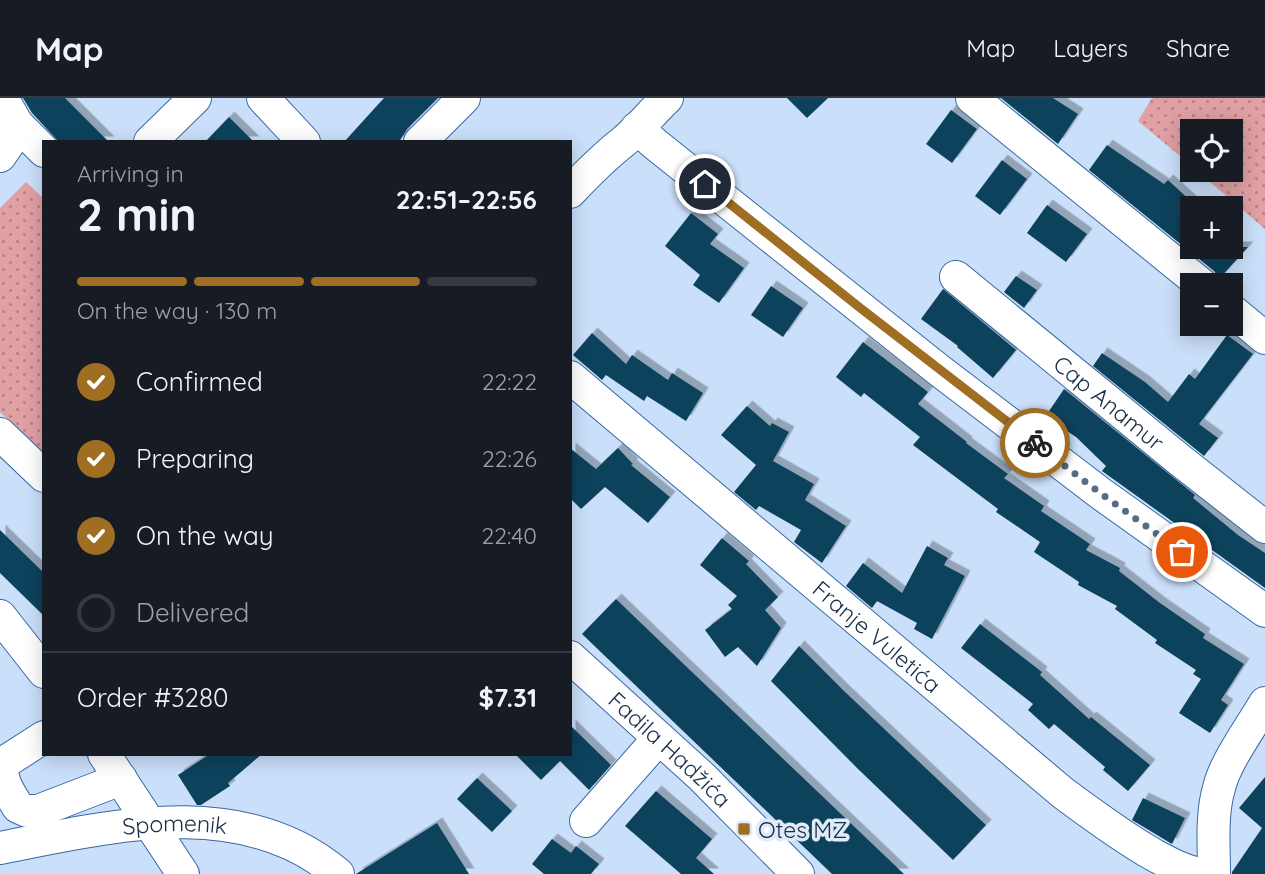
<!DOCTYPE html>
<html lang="en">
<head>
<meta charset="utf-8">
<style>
  body { margin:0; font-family:Quicksand,sans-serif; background:#242831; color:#f1f3f6; height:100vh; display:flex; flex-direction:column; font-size:26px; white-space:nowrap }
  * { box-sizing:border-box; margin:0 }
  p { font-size:23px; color:#9ea1a6 }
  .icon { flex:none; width:38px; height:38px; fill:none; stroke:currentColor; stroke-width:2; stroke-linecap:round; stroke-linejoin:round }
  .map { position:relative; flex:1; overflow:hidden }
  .drawer { position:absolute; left:42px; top:42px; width:530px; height:616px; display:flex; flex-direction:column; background:#171b24; border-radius:0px; box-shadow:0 4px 18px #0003 }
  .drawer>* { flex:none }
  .buttons { position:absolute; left:1180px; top:21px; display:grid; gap:14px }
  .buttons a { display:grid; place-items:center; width:63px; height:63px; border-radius:0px; background:#171b24; box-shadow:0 4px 18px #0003; font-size:35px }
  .pin { position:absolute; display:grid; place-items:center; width:60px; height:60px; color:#fff; margin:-30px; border:4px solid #fff; border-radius:50%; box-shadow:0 2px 7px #0007 }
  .courier { position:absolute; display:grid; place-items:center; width:70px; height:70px; margin:-35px; border:5px solid #9f6e22; border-radius:50%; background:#fff; color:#222; box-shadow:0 2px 9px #0007 }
  .head em { font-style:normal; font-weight:700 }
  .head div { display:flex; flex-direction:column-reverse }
  .head { display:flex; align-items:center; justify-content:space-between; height:119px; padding:0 35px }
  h1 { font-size:46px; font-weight:700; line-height:52px }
  .bar { display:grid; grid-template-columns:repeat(4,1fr); gap:10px 7px; align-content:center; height:84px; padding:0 35px }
  .bar i { height:9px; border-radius:5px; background:#363941 }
  .bar .current { background:#9f6e22 }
  .bar p { grid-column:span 4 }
  .line { display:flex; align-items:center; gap:18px; padding:0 35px; border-top:2px solid #363941 }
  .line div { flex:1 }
  ol { padding:0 35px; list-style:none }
  li { display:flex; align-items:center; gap:21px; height:77px }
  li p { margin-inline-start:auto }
  li .icon { padding:7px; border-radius:50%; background:#9f6e22; color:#fff; stroke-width:4 }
  li:last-child { color:#9ea1a6 }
  li i { width:38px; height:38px; border:4px solid #363941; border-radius:50% }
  header { display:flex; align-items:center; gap:42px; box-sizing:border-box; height:98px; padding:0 35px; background:#171b24; border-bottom:2px solid #363941 }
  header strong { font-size:33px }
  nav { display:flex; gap:38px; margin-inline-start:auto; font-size:24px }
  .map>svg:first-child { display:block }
</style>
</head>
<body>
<header>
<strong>Map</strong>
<nav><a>Map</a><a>Layers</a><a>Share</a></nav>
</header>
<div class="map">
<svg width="1265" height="776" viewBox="0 0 1265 776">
  <defs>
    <pattern id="grass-dots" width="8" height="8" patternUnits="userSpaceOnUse" patternTransform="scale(1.75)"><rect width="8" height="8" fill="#e0a0a4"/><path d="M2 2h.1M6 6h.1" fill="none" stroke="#b58388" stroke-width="1.8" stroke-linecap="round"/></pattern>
    <filter id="shadow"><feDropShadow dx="5.5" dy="-5.5" stdDeviation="0" flood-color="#0004"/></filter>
  </defs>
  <rect width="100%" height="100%" fill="#cadffa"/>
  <g fill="url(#grass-dots)">
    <polygon points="1152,0 1265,0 1265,131 1196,72 1230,72 1230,33 1192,33 1192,68 1138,23"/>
    <polygon points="26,84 44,101 44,357 0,314 0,110"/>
  </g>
  <g fill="#11435b" filter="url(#shadow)">
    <polygon points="23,0 65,0 109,44 59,44 32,15"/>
    <polygon points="384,0 438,0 407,31 399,44 344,44"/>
    <polygon points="787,0 828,0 807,20"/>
    <polygon points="1001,0 1053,0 1078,16 1058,46"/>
    <polygon points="951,12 977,31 952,65 926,46"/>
    <polygon points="229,19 254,44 205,44"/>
    <polygon points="1107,47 1164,86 1168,82 1192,104 1192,149 1248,149 1219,181 1214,173 1089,72"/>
    <polygon points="1002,62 1027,81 1000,117 975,98"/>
    <polygon points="1047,107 1087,136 1066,164 1027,135"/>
    <polygon points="691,115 718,136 710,146 744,170 719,205 693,187 700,177 665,148"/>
    <polygon points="1016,178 1037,192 1024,210 1004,194"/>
    <polygon points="771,188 803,210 783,239 751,217"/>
    <polygon points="943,191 1016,252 993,280 957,249 958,248 921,221"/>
    <polygon points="592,235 626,266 632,257 668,282 672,275 703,295 686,323 647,298 644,303 606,277 602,282 573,257"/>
    <polygon points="1227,237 1253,256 1199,326 1218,340 1204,358 1093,268 1102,255 1145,284 1168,304 1189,276 1195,281"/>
    <polygon points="863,244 928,294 918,306 967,344 966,345 1008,376 1004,380 1044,408 1041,413 1090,446 1086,452 1120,470 1119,473 1160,505 1205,536 1203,540 1244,566 1221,602 1228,607 1210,635 1179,615 1201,581 1193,576 1196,572 1155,545 1157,542 1115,511 1117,508 1078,487 1079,484 1034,454 1040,444 996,414 998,411 913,347 920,339 864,295 861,299 836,279"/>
    <polygon points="1064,291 1195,397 1193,400 1238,437 1265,455 1265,490 1102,373 1106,368 1076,339 1045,319"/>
    <polygon points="747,308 770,328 772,325 789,334 773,363 814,386 805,402 846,428 822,465 794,444 801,432 759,408 756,412 734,394 756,367 721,337"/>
    <polygon points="570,350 596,371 618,350 633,366 631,367 670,399 648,425 605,389 581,411 570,400"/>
    <polygon points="0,432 44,475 44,518 0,475"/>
    <polygon points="722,440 749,463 746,466 778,499 765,512 781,530 757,568 738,549 725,559 705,532 732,511 728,507 737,498 700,467"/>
    <polygon points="927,448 948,460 944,467 965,478 932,541 914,531 917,525 877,503 872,510 846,488 863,465 902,495"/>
    <polygon points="616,501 691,573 904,776 832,776 582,536"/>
    <polygon points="980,526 1042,574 1040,577 1089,621 1091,619 1150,667 1128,693 1103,672 1105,669 1054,626 1049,631 1028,612 1033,606 961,550"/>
    <polygon points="799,548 843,592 986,727 953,762 857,670 771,583"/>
    <polygon points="570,627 611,667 589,692 560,663 541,682 515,656 570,656"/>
    <polygon points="210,656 262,656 228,685 230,688 201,707 197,707 178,677"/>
    <polygon points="1265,679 1265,776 1232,776 1232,774 1262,730 1239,710"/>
    <polygon points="477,680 512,713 492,734 457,701"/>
    <polygon points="656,693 712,741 696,760 714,776 681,776 625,728"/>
    <polygon points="1143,700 1185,720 1172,746 1132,722"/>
    <polygon points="437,725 469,776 356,776"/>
    <polygon points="552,741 571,755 576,748 599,766 591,776 544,776 532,766"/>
  </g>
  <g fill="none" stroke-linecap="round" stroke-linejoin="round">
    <g stroke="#3769a4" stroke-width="34">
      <g id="minor">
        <polyline points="263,0 304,44"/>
        <polyline points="972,0 1202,187"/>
        <polyline points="0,4 8,10 17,26 15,36 0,58"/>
        <polyline points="17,26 44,53"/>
        <polyline points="637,30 655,46 720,98 940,273 1100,395 1265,513"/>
        <polyline points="150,44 195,0"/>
        <polyline points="420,44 464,0"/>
        <path d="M570,94C587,76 604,59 623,44C639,31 652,14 667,0"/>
        <path id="s1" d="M956,179L1181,363L1265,429"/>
        <polyline points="1230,211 1265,240"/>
        <path id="s2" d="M570,279L1063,695C1093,717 1122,739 1154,757C1169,765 1183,773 1200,776"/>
        <polyline points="0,336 44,378"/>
        <polyline points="0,518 44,574"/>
        <path id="s3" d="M570,559L702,679L798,776"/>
        <path d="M44,639L2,666C1,684 9,694 18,709L27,713H38L121,681"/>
        <polyline points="104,656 183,776"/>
        <polyline points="586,723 659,640"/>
        <path id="s4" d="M0,750C111,728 243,695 338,776"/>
        <path d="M1214,776C1214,748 1211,717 1219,690C1225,664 1251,629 1265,605"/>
      </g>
    </g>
    <use href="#minor" stroke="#fff" stroke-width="32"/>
  </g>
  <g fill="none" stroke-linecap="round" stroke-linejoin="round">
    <polyline stroke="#576d86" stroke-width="7" stroke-dasharray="0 12.6" points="1035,345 1100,395 1182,454"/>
    <polyline stroke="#9f6e22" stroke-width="9" points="705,86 859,209 1035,345"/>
  </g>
  <rect fill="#9f6e22" stroke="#e0ebf9" stroke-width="2.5" x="737" y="724" width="14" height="14" rx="3.5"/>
  <g text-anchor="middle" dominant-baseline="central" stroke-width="7" stroke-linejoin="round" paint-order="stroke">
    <g font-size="23" fill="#192f48" stroke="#e0ebf9">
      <text stroke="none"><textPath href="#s1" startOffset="198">Cap Anamur</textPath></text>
      <text stroke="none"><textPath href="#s2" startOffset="402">Franje Vuletića</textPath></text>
      <text stroke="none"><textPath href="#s3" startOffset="136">Fadila Hadžića</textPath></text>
      <text stroke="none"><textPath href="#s4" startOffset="177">Spomenik</textPath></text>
    </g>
    <g font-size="23" fill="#192f48" stroke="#e0ebf9" text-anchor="start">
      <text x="758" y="731">Otes MZ</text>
    </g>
  </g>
</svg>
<div class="buttons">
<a><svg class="icon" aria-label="locate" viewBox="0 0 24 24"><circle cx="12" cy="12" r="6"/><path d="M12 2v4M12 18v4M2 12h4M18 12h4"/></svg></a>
<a>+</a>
<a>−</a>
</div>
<div class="pin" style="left:1182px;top:454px;background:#ea580c"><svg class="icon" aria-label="bag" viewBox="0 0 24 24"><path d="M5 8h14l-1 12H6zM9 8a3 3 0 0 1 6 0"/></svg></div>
<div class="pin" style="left:705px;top:86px;background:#1f2937"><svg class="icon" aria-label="home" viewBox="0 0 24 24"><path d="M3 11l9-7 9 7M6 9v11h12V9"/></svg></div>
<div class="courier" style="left:1035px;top:345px"><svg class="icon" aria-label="bike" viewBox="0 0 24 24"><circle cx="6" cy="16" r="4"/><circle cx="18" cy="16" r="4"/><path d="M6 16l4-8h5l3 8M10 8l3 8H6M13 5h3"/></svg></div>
<section class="drawer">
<div class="head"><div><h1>2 min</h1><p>Arriving in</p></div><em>22:51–22:56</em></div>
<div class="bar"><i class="current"></i><i class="current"></i><i class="current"></i><i></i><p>On the way · 130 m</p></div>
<ol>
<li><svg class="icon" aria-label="check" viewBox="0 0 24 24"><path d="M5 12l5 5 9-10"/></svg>Confirmed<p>22:22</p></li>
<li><svg class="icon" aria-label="check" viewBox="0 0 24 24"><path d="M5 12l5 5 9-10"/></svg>Preparing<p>22:26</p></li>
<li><svg class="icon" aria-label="check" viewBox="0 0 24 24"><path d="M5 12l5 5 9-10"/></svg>On the way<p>22:40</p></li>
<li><i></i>Delivered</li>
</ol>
<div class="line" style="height:91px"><div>Order #3280</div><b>$7.31</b></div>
</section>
</div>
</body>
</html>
